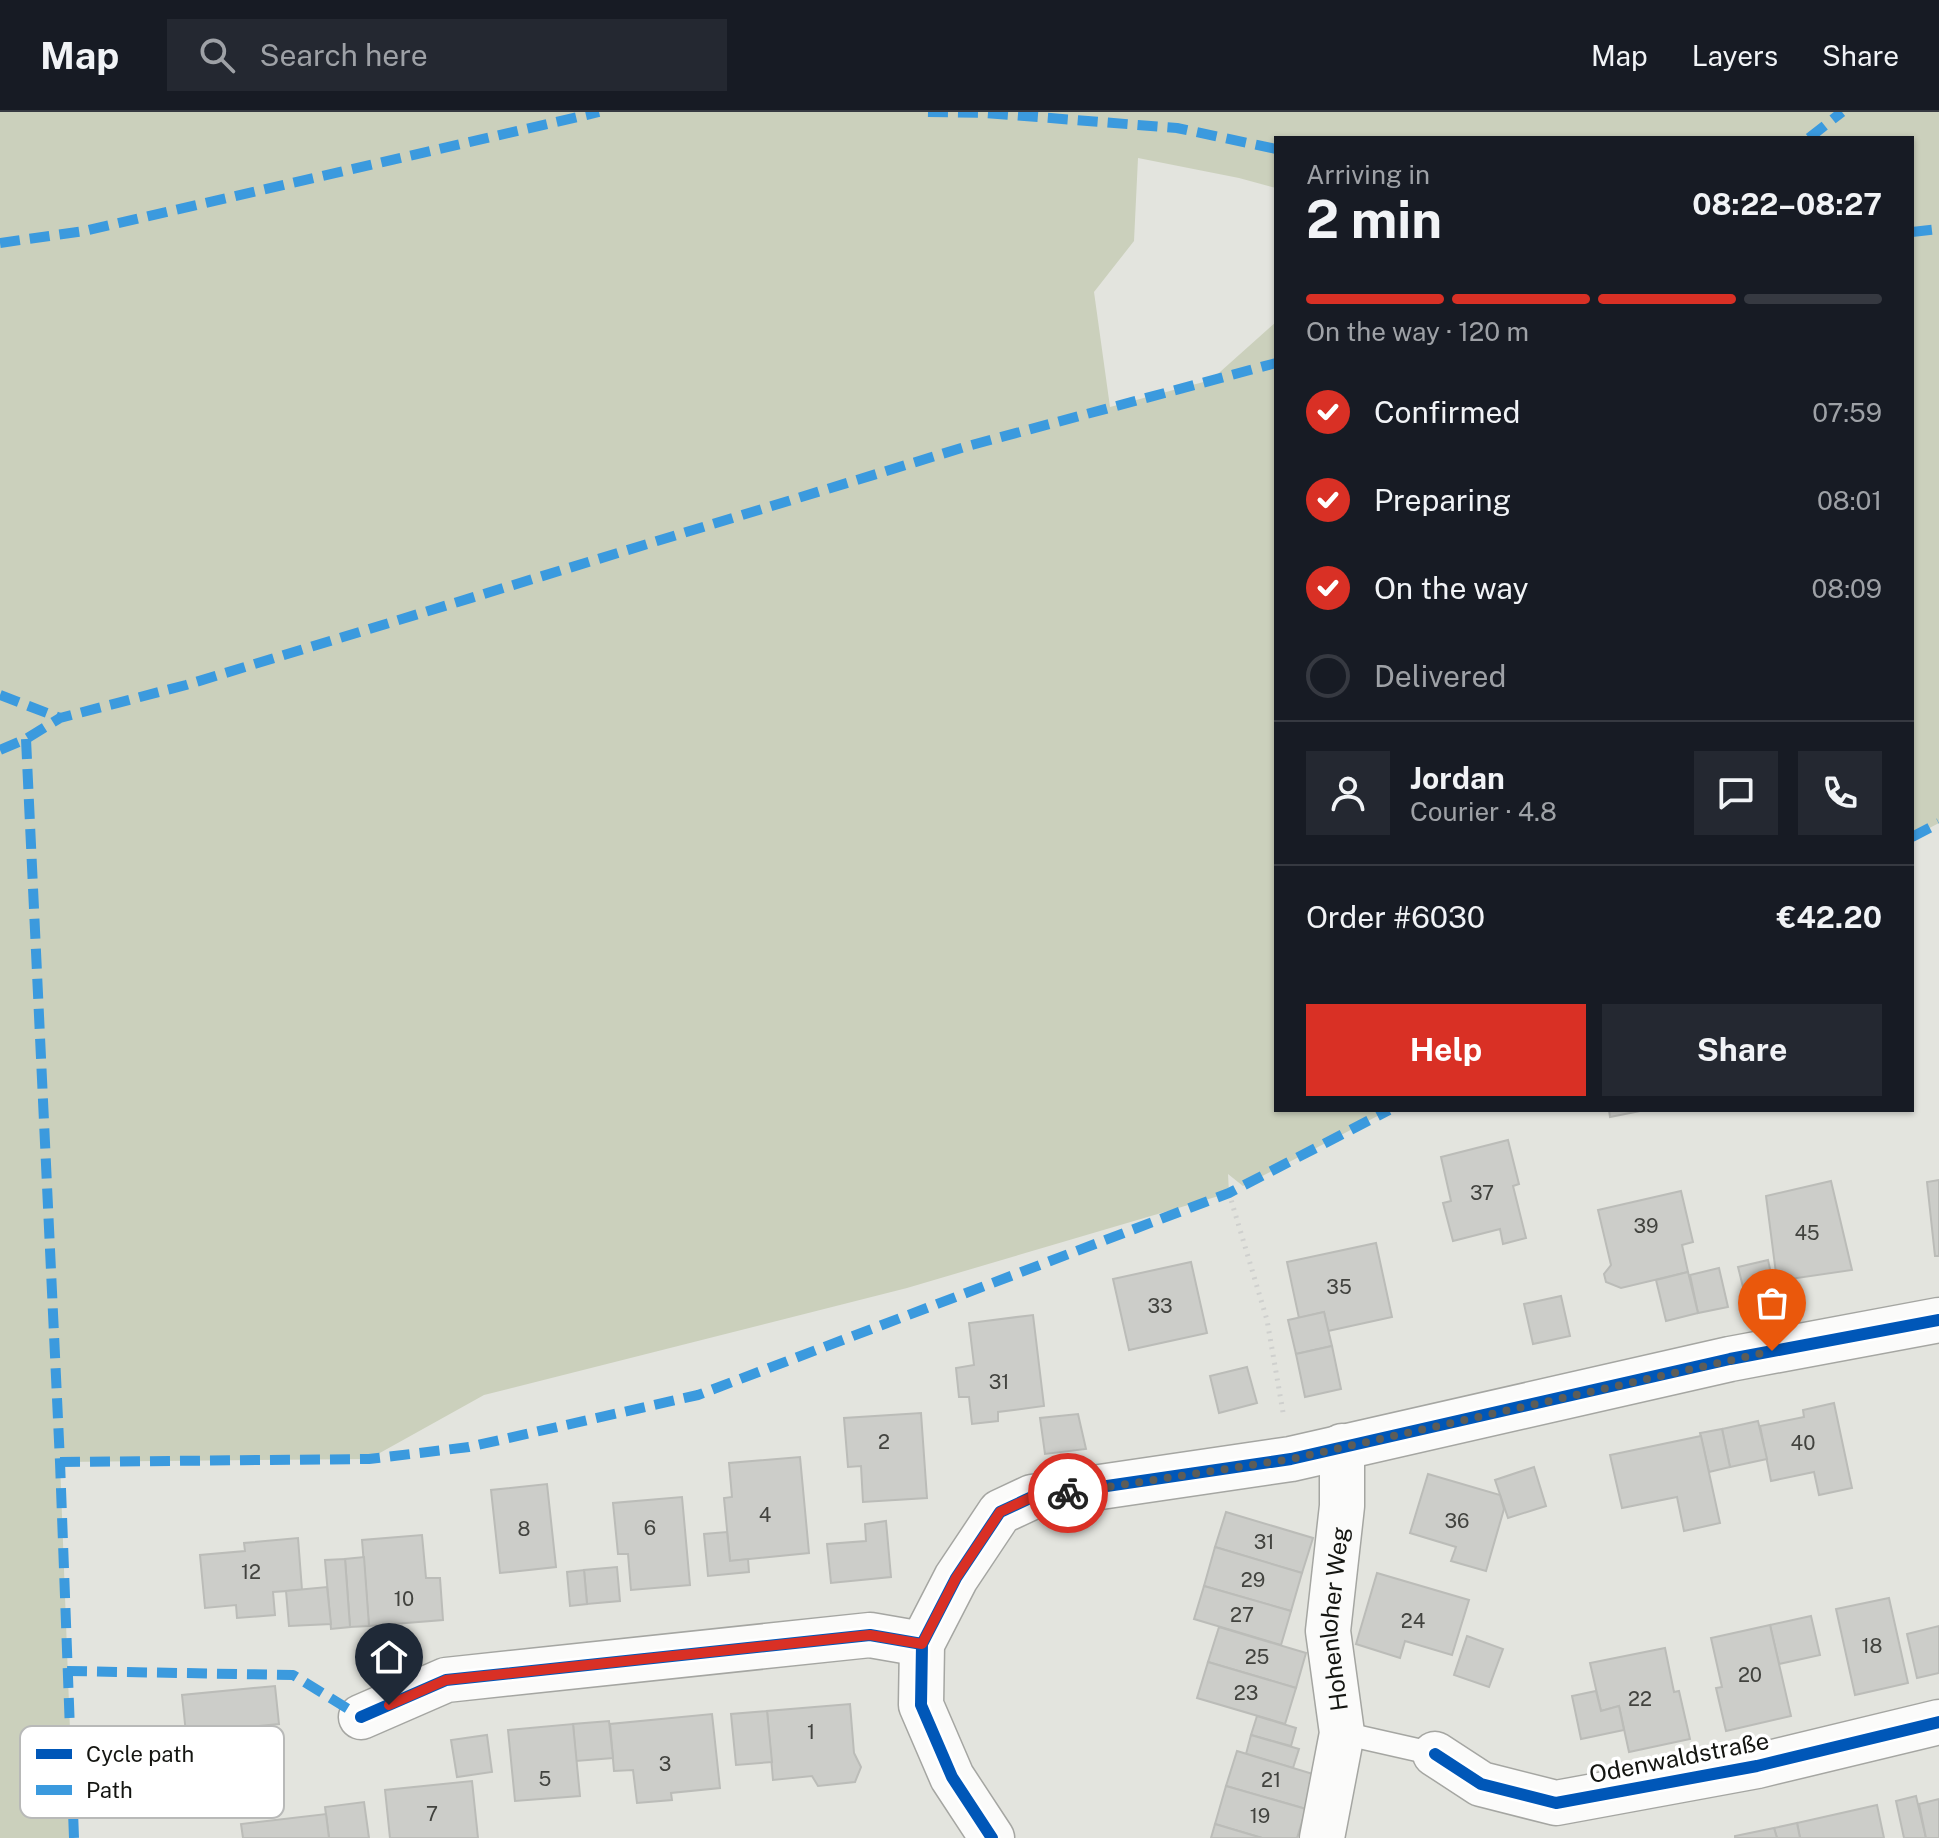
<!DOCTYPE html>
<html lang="en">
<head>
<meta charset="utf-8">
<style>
  body { margin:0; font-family:"Public Sans",sans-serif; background:#242831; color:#f1f3f6; height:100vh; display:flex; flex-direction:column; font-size:30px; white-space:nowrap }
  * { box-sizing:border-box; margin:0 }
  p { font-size:26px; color:#9ea1a6 }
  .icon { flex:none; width:44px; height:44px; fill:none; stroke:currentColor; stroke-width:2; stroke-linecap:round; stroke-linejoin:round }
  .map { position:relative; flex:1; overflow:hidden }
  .drawer { position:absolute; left:1274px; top:24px; width:640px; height:976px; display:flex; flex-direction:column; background:#171b24; border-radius:0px; box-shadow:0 2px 6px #0004 }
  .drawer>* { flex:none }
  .pin { position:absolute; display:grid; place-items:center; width:68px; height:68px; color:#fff; margin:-82px -34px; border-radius:50% 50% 50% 0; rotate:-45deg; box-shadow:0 0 8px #0007 }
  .pin .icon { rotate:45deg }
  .courier { position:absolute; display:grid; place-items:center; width:80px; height:80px; margin:-40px; border:6px solid #d93025; border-radius:50%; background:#fff; color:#222; box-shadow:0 2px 10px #0007 }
  .summary em { font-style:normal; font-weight:700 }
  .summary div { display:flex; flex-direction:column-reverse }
  .summary { display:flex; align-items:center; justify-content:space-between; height:136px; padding:0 32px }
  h1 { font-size:52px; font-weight:700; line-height:60px }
  .bar { display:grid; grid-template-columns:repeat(4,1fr); gap:12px 8px; align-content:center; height:96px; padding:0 32px }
  .bar i { height:10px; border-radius:6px; background:#363941 }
  .bar .on { background:#d93025 }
  .bar p { grid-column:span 4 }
  .line { display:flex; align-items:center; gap:20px; padding:0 32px; border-top:2px solid #363941 }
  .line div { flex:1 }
  .round { display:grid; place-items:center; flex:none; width:84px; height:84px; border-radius:0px; background:#242831 }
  ol { padding:0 32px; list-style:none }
  li { display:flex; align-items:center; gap:24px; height:88px }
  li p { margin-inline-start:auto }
  li .icon { padding:8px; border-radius:50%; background:#d93025; color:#fff; stroke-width:4 }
  li:last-child { color:#9ea1a6 }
  li i { width:44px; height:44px; border:4px solid #363941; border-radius:50% }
  .cta { display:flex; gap:16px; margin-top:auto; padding:16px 32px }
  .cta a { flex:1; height:92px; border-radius:0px; background:#d93025; color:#fff; font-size:32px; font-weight:700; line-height:92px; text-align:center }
  .cta a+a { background:#242831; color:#f1f3f6 }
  header { display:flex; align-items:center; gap:48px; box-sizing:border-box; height:112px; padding:0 40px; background:#171b24; border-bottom:2px solid #363941 }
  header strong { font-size:38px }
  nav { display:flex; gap:44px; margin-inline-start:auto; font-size:28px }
  .search { width:560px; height:72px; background:#242831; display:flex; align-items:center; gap:20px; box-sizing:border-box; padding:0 28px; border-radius:0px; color:#9ea1a6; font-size:30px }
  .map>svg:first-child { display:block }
</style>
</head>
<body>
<header>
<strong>Map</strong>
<div class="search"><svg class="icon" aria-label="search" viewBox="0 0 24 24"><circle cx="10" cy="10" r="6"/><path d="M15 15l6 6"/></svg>Search here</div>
<nav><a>Map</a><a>Layers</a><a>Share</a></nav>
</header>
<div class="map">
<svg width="1939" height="1726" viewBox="0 0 1939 1726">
  <rect width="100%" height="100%" fill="#e3e4de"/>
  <polygon fill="#cbd0bc" points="0,0 1939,0 1939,711 1912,725 1912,26 1276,26 1276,76 1239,66 1138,46 1134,129 1094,180 1110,295 1211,268 1276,210 1276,998 1389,998 1243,1074 1228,1062 1229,1081 907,1176 484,1283 369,1347 60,1350 74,1726 0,1726"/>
  <g fill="#cccdc9" stroke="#bbbcb8" stroke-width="2">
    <polygon points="1609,998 1645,998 1610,1005"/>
    <polygon points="1508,1028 1519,1072 1513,1074 1526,1126 1503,1132 1500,1117 1453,1129 1443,1091 1451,1089 1441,1045"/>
    <polygon points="1939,1068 1939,1144 1935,1144 1927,1070"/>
    <polygon points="1831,1069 1852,1158 1777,1169 1766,1084"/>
    <polygon points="1681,1079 1693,1130 1682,1133 1688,1160 1621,1176 1606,1170 1604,1162 1611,1153 1598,1098"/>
    <polygon points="1376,1131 1392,1205 1328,1219 1324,1200 1299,1206 1287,1150"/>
    <polygon points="1768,1148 1776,1184 1747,1191 1738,1155"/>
    <polygon points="1191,1150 1207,1221 1129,1238 1113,1167"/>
    <polygon points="1719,1156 1728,1195 1698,1201 1690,1163"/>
    <polygon points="1688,1160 1698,1201 1666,1209 1656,1168"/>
    <polygon points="1561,1184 1570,1224 1533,1232 1524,1192"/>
    <polygon points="1324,1200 1332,1234 1296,1242 1288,1208"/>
    <polygon points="1033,1203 1044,1294 998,1300 998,1309 972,1312 969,1285 959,1285 956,1256 974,1253 969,1211"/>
    <polygon points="1332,1234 1341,1277 1305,1285 1296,1242"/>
    <polygon points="1247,1255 1257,1291 1219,1301 1210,1264"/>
    <polygon points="1834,1291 1852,1376 1819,1383 1814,1360 1771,1369 1760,1314 1804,1305 1803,1298"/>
    <polygon points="921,1301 927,1386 863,1390 861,1354 848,1355 844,1306"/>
    <polygon points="1078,1302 1086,1337 1045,1342 1040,1306"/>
    <polygon points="1758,1309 1767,1347 1730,1355 1722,1317"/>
    <polygon points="1722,1317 1730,1355 1709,1360 1700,1321"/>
    <polygon points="1701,1324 1720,1411 1684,1419 1677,1385 1622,1396 1610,1343"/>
    <polygon points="800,1345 809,1441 730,1449 724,1386 732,1385 729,1351"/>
    <polygon points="1534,1355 1546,1394 1508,1406 1495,1368"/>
    <polygon points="1428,1362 1500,1383 1504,1397 1486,1459 1451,1449 1456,1435 1410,1421"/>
    <polygon points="547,1372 556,1455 500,1461 491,1378"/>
    <polygon points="682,1385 690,1473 631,1478 628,1442 618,1442 613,1391"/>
    <polygon points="1226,1400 1313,1426 1302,1461 1215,1435"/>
    <polygon points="886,1409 891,1465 831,1471 827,1432 866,1429 865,1412"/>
    <polygon points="727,1420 730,1449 748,1447 749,1460 708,1464 704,1422"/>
    <polygon points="422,1423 426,1466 440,1466 443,1508 369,1514 362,1428"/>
    <polygon points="298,1426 302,1478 273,1480 275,1503 237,1506 236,1493 205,1496 200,1443 245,1439 244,1431"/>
    <polygon points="1215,1435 1302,1461 1291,1499 1204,1474"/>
    <polygon points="364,1445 369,1514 350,1515 345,1447"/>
    <polygon points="345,1447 350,1515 331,1517 325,1448"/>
    <polygon points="617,1455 620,1489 587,1492 584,1458"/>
    <polygon points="584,1458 587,1492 570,1494 567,1460"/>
    <polygon points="1377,1461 1469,1488 1452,1543 1405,1529 1400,1546 1356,1532"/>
    <polygon points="1204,1474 1291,1499 1281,1533 1194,1507"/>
    <polygon points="327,1475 331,1512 289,1514 286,1479"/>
    <polygon points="1889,1486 1908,1571 1855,1583 1836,1497"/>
    <polygon points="1811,1504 1820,1543 1779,1552 1770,1513"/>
    <polygon points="1770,1513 1791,1604 1726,1619 1716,1576 1722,1575 1711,1526"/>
    <polygon points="1939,1514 1939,1561 1917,1566 1907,1522"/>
    <polygon points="1219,1515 1306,1541 1296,1576 1208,1550"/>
    <polygon points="1467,1524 1503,1537 1489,1575 1454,1563"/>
    <polygon points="1665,1536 1674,1580 1679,1579 1690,1627 1629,1640 1619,1594 1601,1599 1590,1551"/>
    <polygon points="1208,1550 1296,1576 1285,1612 1197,1586"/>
    <polygon points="275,1574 279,1612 260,1614 266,1664 234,1667 232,1655 187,1660 188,1670 172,1672 170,1651 180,1650 178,1631 187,1631 182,1583"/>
    <polygon points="1596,1579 1601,1599 1619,1594 1624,1618 1581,1627 1572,1584"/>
    <polygon points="850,1592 854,1641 861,1655 855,1670 818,1674 812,1664 773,1668 767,1599"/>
    <polygon points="767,1599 772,1650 736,1653 731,1602"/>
    <polygon points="712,1602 720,1676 671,1681 672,1688 637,1691 633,1658 614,1659 610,1612"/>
    <polygon points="1257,1604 1296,1616 1291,1634 1251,1623"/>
    <polygon points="609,1609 613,1646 576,1649 573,1612"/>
    <polygon points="573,1612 580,1684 515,1689 508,1618"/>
    <polygon points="487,1623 492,1660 457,1665 451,1628"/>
    <polygon points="1251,1623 1299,1637 1293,1656 1246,1642"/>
    <polygon points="1237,1639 1316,1663 1306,1697 1226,1674"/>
    <polygon points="472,1669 478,1726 390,1726 385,1678"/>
    <polygon points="1226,1674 1306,1697 1297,1726 1262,1726 1215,1712"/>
    <polygon points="1916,1684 1926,1726 1904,1726 1896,1689"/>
    <polygon points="1939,1687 1939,1726 1926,1726 1919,1692"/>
    <polygon points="364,1690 369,1726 329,1726 325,1695"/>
    <polygon points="1877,1693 1884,1726 1800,1726 1797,1711"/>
    <polygon points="326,1702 329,1726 243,1726 241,1712"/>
    <polygon points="1797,1711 1800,1726 1777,1726 1774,1716"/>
    <polygon points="1215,1712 1262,1726 1211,1726"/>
    <polygon points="1774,1716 1777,1726 1735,1726 1735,1724"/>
  </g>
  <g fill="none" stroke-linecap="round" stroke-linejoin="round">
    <g stroke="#a5a6a2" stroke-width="25">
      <polyline id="lane" points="1342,1621 1435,1642"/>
    </g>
    <g stroke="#a5a6a2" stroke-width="47">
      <g id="street">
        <polyline points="361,1605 446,1568 870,1523 922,1532"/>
        <polyline points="1435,1642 1481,1672 1556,1691 1757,1654 1939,1610"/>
        <polyline points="992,1726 952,1665 921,1593 922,1532 956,1466 1000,1400 1032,1385 1291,1347 1730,1247 1939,1208"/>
        <path id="s1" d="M1322,1726L1342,1621L1328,1519L1342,1394V1334"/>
      </g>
    </g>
    <polyline stroke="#cfd0ce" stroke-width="5" stroke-dasharray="2 6" stroke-linecap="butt" points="1229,1081 1267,1208 1284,1306"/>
    <use href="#lane" stroke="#fbfbfa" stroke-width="22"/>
    <use href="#street" stroke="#fbfbfa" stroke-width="44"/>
    <g stroke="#3b9ade" stroke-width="10" stroke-dasharray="20 10" stroke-linecap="butt">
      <polyline points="928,0 986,1 1177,16 1276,37"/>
      <polyline points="1809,26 1842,0"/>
      <polyline points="1912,120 1939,117"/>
      <polyline points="0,131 84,119 599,0"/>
      <polyline points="0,583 60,606"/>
      <polyline points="26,627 60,1350 74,1726"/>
      <polyline points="0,638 26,627 60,606 186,573 968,334 1276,251"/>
      <polyline points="1912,725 1939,711"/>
      <polyline points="60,1350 369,1347 469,1335 698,1283 1229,1081 1389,998"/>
      <polyline points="67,1559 293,1563 361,1605"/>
    </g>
    <g stroke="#fff" stroke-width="17">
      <g id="cycleway">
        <polyline points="361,1605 446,1568 870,1523 922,1532"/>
        <polyline points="1435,1642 1481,1672 1556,1691 1757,1654 1939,1610"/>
        <polyline points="992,1726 952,1665 921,1593 922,1532 956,1466 1000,1400 1032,1385 1291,1347 1730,1247 1939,1208"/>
      </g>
    </g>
    <use href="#cycleway" stroke="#0057b8" stroke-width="12"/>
  </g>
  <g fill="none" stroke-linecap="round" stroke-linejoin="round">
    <polyline stroke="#5c5d59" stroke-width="8" stroke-dasharray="0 14.4" points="1068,1381 1291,1347 1772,1239"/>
    <polyline stroke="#d93025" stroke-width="10" points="389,1593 446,1568 870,1523 922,1532 956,1466 1000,1400 1032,1385 1068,1381"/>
  </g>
  <g text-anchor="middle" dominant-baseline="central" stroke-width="7" stroke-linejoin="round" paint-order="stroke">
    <g font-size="20" fill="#42433f">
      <text x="1482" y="1081">37</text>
      <text x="1646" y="1114">39</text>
      <text x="1807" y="1121">45</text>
      <text x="1339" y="1175">35</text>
      <text x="1160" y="1194">33</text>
      <text x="999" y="1270">31</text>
      <text x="884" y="1330">2</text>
      <text x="1803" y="1331">40</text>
      <text x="765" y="1403">4</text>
      <text x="1457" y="1409">36</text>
      <text x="650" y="1416">6</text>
      <text x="524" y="1417">8</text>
      <text x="1264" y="1430">31</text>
      <text x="251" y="1460">12</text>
      <text x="1253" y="1468">29</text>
      <text x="404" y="1487">10</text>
      <text x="1242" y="1503">27</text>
      <text x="1413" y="1509">24</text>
      <text x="1872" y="1534">18</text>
      <text x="1257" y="1545">25</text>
      <text x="1750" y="1563">20</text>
      <text x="1246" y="1581">23</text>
      <text x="1640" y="1587">22</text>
      <text x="811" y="1620">1</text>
      <text x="665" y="1652">3</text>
      <text x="545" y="1667">5</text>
      <text x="1271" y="1668">21</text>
      <text x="432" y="1702">7</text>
      <text x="1260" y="1704">19</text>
    </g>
    <g font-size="24" fill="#141511" stroke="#fff">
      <text stroke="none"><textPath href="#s1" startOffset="222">Hohenloher Weg</textPath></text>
      <text transform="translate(1679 1645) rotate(-11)">Odenwaldstraße</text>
    </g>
  </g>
  <rect x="20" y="1614" width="264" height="92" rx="12" fill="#fff" stroke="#b8b9b8" stroke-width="2"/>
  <rect x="36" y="1637" width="36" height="10" fill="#0057b8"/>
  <rect x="36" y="1673" width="36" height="10" fill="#3b9ade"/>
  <g font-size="22" fill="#141511">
    <text x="86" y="1650">Cycle path</text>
    <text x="86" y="1686">Path</text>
  </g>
</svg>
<div class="pin" style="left:1772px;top:1239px;background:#ea580c"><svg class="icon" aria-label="bag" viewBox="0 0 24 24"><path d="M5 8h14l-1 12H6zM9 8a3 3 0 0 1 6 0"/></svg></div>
<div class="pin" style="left:389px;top:1593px;background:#1f2937"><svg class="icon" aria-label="home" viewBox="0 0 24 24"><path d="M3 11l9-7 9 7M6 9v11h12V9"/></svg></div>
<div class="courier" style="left:1068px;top:1381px"><svg class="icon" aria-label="bike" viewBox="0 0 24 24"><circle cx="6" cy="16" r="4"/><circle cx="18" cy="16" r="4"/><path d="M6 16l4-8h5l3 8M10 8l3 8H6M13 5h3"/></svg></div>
<section class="drawer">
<div class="summary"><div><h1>2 min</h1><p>Arriving in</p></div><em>08:22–08:27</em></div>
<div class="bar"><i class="on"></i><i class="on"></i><i class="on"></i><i></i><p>On the way · 120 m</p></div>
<ol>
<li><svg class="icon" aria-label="check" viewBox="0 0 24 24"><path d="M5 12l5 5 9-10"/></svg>Confirmed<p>07:59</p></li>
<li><svg class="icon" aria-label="check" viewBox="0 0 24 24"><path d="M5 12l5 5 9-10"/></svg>Preparing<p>08:01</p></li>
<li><svg class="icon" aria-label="check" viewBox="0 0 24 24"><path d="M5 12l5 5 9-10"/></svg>On the way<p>08:09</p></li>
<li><i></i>Delivered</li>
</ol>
<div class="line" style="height:144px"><a class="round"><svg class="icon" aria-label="person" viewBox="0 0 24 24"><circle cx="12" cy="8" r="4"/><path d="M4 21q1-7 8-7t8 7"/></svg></a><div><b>Jordan</b><p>Courier · 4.8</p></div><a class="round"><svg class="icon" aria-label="chat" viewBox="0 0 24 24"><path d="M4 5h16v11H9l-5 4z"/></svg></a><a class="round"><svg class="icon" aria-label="phone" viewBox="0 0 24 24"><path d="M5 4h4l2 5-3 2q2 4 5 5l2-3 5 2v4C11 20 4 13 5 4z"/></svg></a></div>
<div class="line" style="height:104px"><div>Order #6030</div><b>€42.20</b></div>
<div class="cta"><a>Help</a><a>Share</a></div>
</section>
</div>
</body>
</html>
